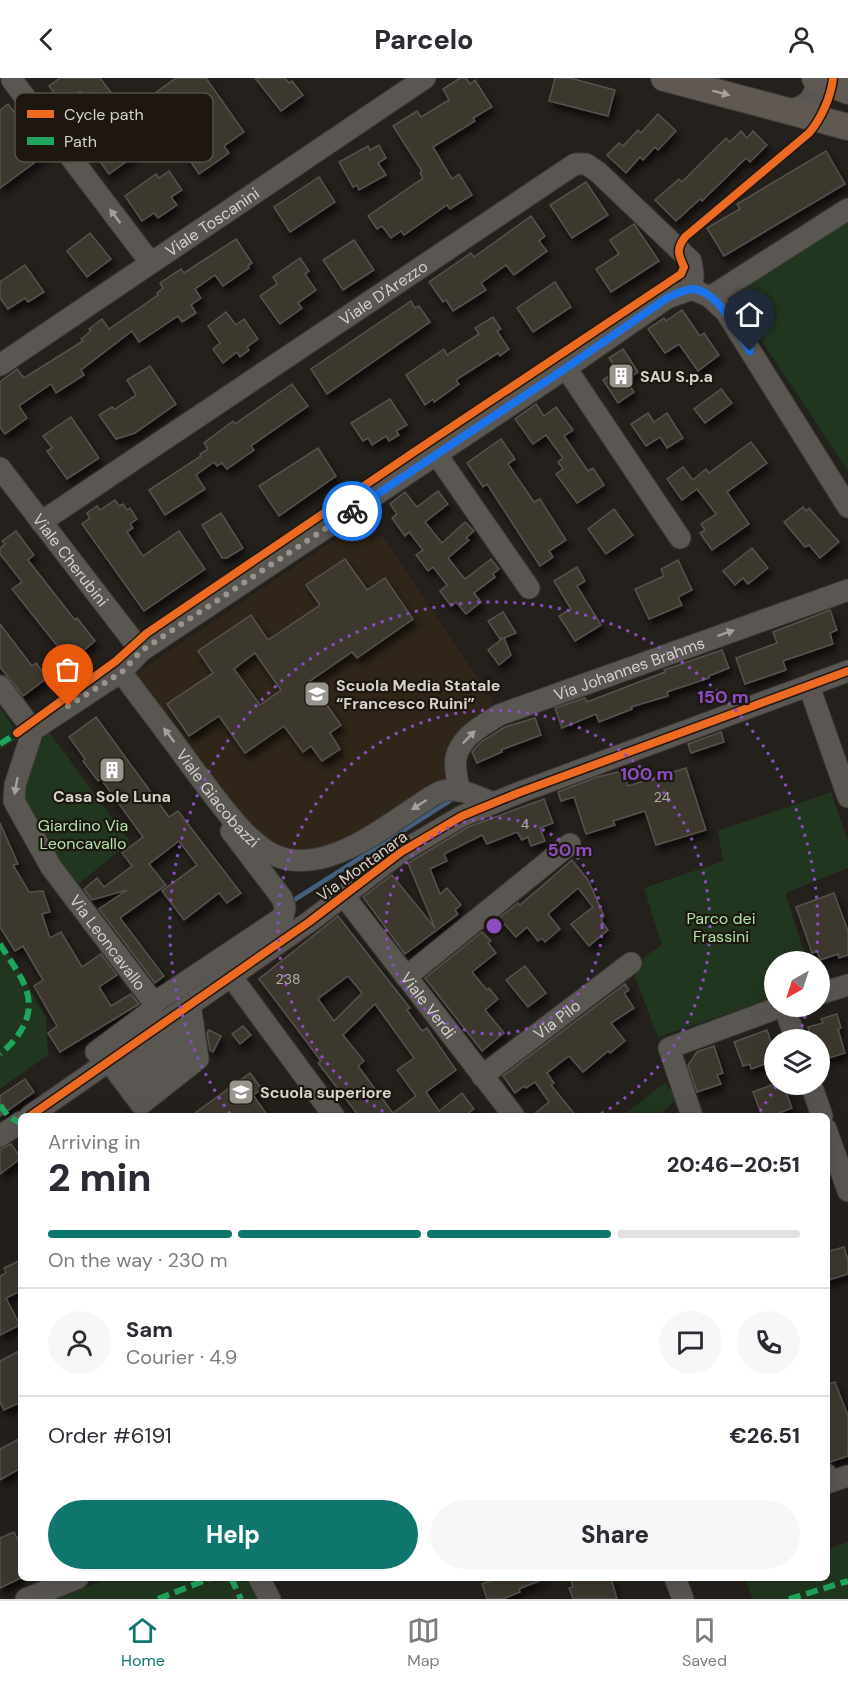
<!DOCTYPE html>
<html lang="en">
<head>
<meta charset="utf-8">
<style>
  body { margin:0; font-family:"DM Sans",sans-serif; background:#f7f7f7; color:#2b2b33; height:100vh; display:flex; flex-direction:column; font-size:22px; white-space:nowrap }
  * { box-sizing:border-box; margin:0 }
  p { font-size:20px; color:#7c7c81 }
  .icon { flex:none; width:33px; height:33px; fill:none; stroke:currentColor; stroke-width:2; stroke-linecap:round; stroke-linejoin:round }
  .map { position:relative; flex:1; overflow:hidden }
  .side { position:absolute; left:18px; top:1035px; width:812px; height:468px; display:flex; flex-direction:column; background:#fff; border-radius:9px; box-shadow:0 6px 24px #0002 }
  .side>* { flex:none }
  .needle { width:39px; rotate:219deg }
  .fabs { position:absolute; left:764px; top:873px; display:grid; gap:12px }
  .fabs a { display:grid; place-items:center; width:66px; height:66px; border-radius:50%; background:#fff; box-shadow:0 6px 24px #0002; font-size:30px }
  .pin { position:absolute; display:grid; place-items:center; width:51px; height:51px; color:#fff; margin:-62px -26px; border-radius:50% 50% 50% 0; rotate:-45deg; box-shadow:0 0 6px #0007 }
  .pin .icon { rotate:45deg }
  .courier { position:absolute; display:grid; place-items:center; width:60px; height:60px; margin:-30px; border:4px solid #1a73e8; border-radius:50%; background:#fff; color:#222; box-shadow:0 2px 8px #0007 }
  .overview em { font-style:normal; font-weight:800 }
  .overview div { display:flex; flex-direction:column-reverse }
  .overview { display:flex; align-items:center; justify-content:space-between; height:102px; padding:0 30px }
  h1 { font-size:39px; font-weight:800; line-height:45px }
  .bar { display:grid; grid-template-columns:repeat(4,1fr); gap:9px 6px; align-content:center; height:72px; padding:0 30px }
  .bar i { height:8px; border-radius:4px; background:#e1e1e2 }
  .bar .selected { background:#0f766e }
  .bar p { grid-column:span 4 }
  .line { display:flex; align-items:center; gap:15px; padding:0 30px; border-top:2px solid #e1e1e2 }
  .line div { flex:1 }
  .round { display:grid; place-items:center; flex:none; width:63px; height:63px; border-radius:32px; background:#f7f7f7 }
  .cta { display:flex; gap:12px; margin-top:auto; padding:12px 30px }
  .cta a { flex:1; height:69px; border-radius:36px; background:#0f766e; color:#fff; font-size:24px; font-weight:800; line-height:69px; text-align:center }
  .cta a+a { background:#f7f7f7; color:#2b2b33 }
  header { display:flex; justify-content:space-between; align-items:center; height:78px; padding:0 30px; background:#fff; font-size:27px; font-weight:800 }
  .menu { display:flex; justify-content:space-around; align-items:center; height:84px; border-top:2px solid #e1e1e2; background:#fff; font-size:16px; color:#7c7c81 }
  .menu a { display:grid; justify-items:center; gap:3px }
  .menu .selected { color:#0f766e }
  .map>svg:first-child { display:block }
</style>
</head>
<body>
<header><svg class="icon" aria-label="back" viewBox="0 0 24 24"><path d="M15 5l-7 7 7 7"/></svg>Parcelo<svg class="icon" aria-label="person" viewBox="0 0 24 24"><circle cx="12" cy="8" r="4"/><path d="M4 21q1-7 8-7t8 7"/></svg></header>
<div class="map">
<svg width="848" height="1521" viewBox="0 0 848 1521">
  <defs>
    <filter id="shadow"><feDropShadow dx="3.5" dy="6" stdDeviation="3" flood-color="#0009"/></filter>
  </defs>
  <rect width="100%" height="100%" fill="#24201c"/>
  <polygon fill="#2f2519" points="358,446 371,463 382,457 494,624 448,671 447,704 361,756 312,774 282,771 265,759 233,726 139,607 138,594"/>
  <g fill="#21361f">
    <polygon points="848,137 848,393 728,212"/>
    <polygon points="0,630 21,659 0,672"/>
    <polygon points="47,651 130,764 75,809 47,773 51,764 25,724 22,709"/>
    <polygon points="831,714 848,763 848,790 785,815 807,883 774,884 774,920 658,959 635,899 645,878 662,867 644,810 723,783 718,753"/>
    <polygon points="0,862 46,939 48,977 0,1011"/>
    <polygon points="665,1005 678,1021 657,1038 622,1038"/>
    <polygon points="848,1464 848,1521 753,1521 745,1500 826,1500 827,1471"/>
    <polygon points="109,1500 249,1500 260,1521 57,1521"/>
  </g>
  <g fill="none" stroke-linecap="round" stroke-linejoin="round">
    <polyline stroke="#44607f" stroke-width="4.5" points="291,824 451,722"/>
  </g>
  <g fill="#3e372e" stroke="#56524f" stroke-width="1.5" fill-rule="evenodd" filter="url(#shadow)">
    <polygon points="60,0 100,0 113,17 99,27 90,15 85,19 80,13 62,26 49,8"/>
    <polygon points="176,0 206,0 244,54 224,68 229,75 199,96 182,71 208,53 191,28 169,43 151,18"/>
    <polygon points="255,0 285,0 289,5 292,3 303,17 281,33"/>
    <polygon points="460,0 466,0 470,6 475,2 492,29 473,40 475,43 433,69 452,101 459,96 472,117 450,131 447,127 404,157 401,153 391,160 382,148 377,151 368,138 423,100 420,95 422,93 393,48 417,33 421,39 449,22 443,11"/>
    <polygon points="555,0 570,0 615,12 608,38 549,23"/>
    <polygon points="8,26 46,76 0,110 0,32"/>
    <polygon points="658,36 676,53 658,72 655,69 643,82 640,79 626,95 607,77 619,65 623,68 638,52 641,55"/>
    <polygon points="119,50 137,76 109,96 90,70"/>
    <polygon points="741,53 747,60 753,53 767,67 750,84 746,80 702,123 700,121 676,143 655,122 679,101 682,104 726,60 730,64"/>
    <polygon points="379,67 386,80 378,85 386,97 359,112 357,107 353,109 339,84 368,68 370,72"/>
    <polygon points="826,73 845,106 724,178 707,150 740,131 737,126"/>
    <polygon points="169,93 182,112 171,119 177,127 158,140 154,135 142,143 125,118 156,96 159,100"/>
    <polygon points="319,99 335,124 290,154 274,129"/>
    <polygon points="586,104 608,137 572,160 550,127"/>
    <polygon points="531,138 545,158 539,163 547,173 514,197 506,187 481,205 486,212 453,233 446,222 443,224 429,204 471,175 474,179"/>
    <polygon points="634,146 659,183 611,214 596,191 619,176 610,162"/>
    <polygon points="90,155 111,181 87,199 67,173"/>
    <polygon points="236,161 252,185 248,188 249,190 223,208 215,197 195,211 201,220 191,227 196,235 182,244 178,238 139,264 132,253 81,292 84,297 56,315 51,306 19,328 27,340 5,356 0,349 0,304 17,291 24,300 83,263 81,261 91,253 89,251 102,241 109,251 158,217 157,215 163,210 160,205 181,191 184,195"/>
    <polygon points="354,162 374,192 343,212 323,182"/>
    <polygon points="300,180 309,193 305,196 316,212 298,225 302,230 280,246 260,218 277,206 273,199"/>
    <polygon points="25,187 44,214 28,224 25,220 8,231 0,220 0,204"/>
    <polygon points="555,204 571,229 533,254 517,230"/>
    <polygon points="411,223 415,230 419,228 430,244 327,316 311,291"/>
    <polygon points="682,232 700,258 704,255 719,277 698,293 679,266 665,275 648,251 664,240 666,243"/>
    <polygon points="226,234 236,247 244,241 258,261 247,269 249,272 240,279 237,274 223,285 213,271 220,265 208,248"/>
    <polygon points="493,239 501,251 497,253 509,271 500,278 498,275 462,298 456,302 459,306 434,324 433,321 425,327 406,297 444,271 447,277 479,256 475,250"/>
    <polygon points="623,271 638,294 626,302 634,314 618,325 603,302 617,292 609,280"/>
    <polygon points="150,288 176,326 135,355 116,361 99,337 112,329 115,331 136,317 127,302"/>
    <polygon points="292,306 308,328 251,368 254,372 227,391 222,385 217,388 214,384 196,397 205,411 165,437 149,412 201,378 200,376 208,371 204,365 233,343 235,346"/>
    <polygon points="721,311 732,325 705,345 694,331"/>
    <polygon points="390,321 407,347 396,353 399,357 389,363 386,358 372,367 368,360 363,363 351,345"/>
    <polygon points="536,326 544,338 556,329 573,352 564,358 588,393 593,390 604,407 577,425 556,396 563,391 558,384 563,380 546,357 533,366 515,341"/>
    <polygon points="648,335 654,344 667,335 683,360 667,370 660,359 646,368 631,346"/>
    <polygon points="71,339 99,380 67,401 47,373 52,370 43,358"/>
    <polygon points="501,361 515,381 508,386 534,424 540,421 566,462 549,473 553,479 540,488 487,406 483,409 467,385"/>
    <polygon points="751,364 767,385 727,414 749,446 712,472 700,455 705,452 701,446 716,436 697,411 682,422 667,401 683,389 693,402 706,391 709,395"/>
    <polygon points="318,370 336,398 279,438 259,408"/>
    <polygon points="438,413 448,426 425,444 442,465 465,444 474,453 466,460 469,462 448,480 465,501 491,481 499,491 493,496 495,499 474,515 481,524 466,536 456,524 451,528 440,513 447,507 433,489 428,493 416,477 423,472 409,454 405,458 392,440 397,436 390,426 405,414 417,429"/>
    <polygon points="115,422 119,428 123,426 127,432 130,430 137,441 130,446 133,450 127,454 143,478 179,453 205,491 144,533 82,446 90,440 87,435 97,428 100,432"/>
    <polygon points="803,429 806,433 809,430 839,464 820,480 809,467 805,469 784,444"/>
    <polygon points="614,431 633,457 606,476 588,451"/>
    <polygon points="221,435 243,470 227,480 222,480 202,447"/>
    <polygon points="16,453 34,477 28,482 75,542 77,540 95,563 70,584 12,511 22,504 0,476 0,470 5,466 2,463"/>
    <polygon points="752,470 768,490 748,506 743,500 735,507 723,493"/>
    <path d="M345,481L367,512L385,500L413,541L357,580L352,574L310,603L341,647L330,655L340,671L322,683L311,668L303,674L284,648L245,675L219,638L189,658L167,626L213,595L198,573L251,537L268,562L320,527L306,507ZM255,575L281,612L260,627L234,591Z"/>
    <polygon points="678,482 692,512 678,519 682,527 649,541 635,511 664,498 661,491"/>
    <polygon points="577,489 585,503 577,508 601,547 575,563 559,538 571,531 554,503"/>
    <polygon points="830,532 837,552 830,555 833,566 783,583 786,592 745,606 736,580 777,565 773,554"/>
    <polygon points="503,534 516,555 504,560 511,577 499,587 488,572 503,560 500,561 488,543"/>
    <polygon points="0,546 32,588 36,585 47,600 23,618 0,589"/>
    <polygon points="722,572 729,590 709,598 709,600 667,614 668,618 631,629 632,631 599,644 596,636 562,650 555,630 585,620 587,624 665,594 664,592"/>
    <polygon points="96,639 169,739 178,733 241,815 227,825 219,815 184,842 162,813 197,787 179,763 149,786 166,807 120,840 164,898 155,905 99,831 127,812 92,822 84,811 97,800 104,809 132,788 122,775 143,759 101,701 98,703 83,683 85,681 69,659"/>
    <polygon points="535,640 541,657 501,672 502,674 477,685 472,674 481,664 505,649"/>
    <polygon points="721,654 724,664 691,675 688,666"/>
    <polygon points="686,690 706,752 656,767 645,733 613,743 615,747 586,756 574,719 561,723 558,714 597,699 623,693 628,708"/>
    <polygon points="544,721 553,745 540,750 545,763 531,768 528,759 522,762 517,754 487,766 482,757 444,776 447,783 430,791 440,816 447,810 461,827 455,832 458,836 405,876 363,819 392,797 435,850 408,785 468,749"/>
    <polygon points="0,745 18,786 13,787 29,814 43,813 50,834 42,836 50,860 61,854 82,889 101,876 117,897 99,909 111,928 131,916 139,926 60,974 48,955 57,948 34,908 43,902 23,868 15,873 0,849"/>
    <polygon points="572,782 588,802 604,838 601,842 608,852 589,868 571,846 593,829 578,810 548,836 560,851 545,864 542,860 538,863 527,849 516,859 499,840 518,825 520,827"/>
    <polygon points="834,815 848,853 848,877 839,880 838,876 820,882 817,873 812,875 796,829"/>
    <path d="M338,838L410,930L407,932L422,953L427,950L456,992L426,1014L439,1033L462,1015L474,1031L464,1038H359L318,985L321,983L294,947L259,901ZM348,898L362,915L334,943L318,921ZM375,926L414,980L397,992L416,1018L393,1035L358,988L364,983L343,957Z"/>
    <polygon points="482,854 491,863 488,865 496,875 472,894 487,912 489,910 498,921 485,932 504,955 482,973 425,900"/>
    <polygon points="525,888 546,915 528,929 506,902"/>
    <polygon points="625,906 629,912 624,915 634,930 611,945 625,963 610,975 608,973 583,994 569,978 547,995 554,1005 551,1007 576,1038 532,1038 549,1024 535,1004 526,1010 524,1008 515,1015 503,998"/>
    <polygon points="837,936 841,950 838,951 845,975 819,983 819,962 811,962 808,949 823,945 821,941"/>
    <polygon points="243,948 251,957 240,966 232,956"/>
    <polygon points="209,952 221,958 213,974 210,972 207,955"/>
    <polygon points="767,952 774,972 774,983 751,991 750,986 743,988 734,964"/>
    <polygon points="714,968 723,995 717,997 721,1006 697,1014 688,987 697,974"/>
    <polygon points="250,995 262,1011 253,1017 268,1038 191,1038"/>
    <polygon points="25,1001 34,1014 0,1038 0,1018"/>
    <polygon points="774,1006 783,1006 792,1030 771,1038 762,1038 753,1014"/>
    <polygon points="11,1066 21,1080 0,1096 0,1071"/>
    <polygon points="844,1169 848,1182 848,1196 826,1203 826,1174"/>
    <polygon points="21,1182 21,1213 6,1220 20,1247 0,1257 0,1198 6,1195 4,1190"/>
    <polygon points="21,1272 21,1324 4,1332 0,1324 0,1283"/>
    <polygon points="835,1304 848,1338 848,1378 830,1384 826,1373 826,1307"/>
    <polygon points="21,1360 21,1390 0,1402 0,1371"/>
    <polygon points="14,1454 21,1468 21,1500 0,1510 0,1460"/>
    <polygon points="498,1500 544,1500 544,1501 519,1511 520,1514 503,1521 487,1521 482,1506"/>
    <polygon points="570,1500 611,1500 617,1521 573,1521 569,1510 573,1509"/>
  </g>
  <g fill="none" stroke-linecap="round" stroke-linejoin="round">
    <g stroke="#3d3a36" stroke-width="23">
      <g id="minor">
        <polyline points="12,2 150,184"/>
        <path d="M786,32C808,30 814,20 819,0"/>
        <polyline points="710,219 848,131"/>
        <path id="s1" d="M0,287L425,0"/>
        <polyline points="566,290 680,460"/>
        <polyline points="437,377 529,510"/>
        <path id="s2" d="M0,390L141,573"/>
        <path id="s3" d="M41,444L575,86H586L598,94L691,183L693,196L692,211"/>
        <path id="s4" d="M121,594C145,626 169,657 192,689C213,716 242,760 272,776C320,800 379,753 417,728C424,724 432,717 440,714C456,707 478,719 493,725"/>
        <polyline points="0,608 33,652 121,594 141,573 566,290 667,220 692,211 710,219 726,234 848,429"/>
        <polyline points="809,608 848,719"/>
        <path id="s5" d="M33,652L15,707L14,723L51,789L154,925L151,933L96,974"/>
        <path id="s6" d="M459,713C458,703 454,689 456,680C461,658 482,648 499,637L848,512"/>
        <path id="s7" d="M344,818L514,1038"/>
        <polyline points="231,898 334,1038"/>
        <polyline points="406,899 570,766"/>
        <polyline points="819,916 848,907"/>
        <polyline points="154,925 283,839 285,829 282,820 231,753"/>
        <polyline points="784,928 796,962"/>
        <polyline points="108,982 141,1026 198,981 190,926"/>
        <polyline points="120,998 193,945"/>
        <path id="s8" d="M482,998L631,885"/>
        <polyline points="811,1006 822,1038"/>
        <polyline points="132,1014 196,965"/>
        <polyline points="30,1038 309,844 401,774 462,738 518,715 848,593"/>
        <polyline points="692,1038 669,970 783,928"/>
        <polyline points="826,1051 848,1113"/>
        <polyline points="0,1058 21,1044"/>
        <polyline points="826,1396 830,1404 848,1398"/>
        <polyline points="259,1500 270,1521"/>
        <polyline points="675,1500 683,1521"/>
        <polyline points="26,1521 78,1500"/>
      </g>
    </g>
    <g stroke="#3d3a36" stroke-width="28">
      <g id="major">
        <polyline points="664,0 848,49"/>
        <polyline points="815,0 848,13"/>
      </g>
    </g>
    <use href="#minor" stroke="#5a5753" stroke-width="21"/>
    <use href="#major" stroke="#605853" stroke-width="26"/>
    <g stroke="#20a55d" stroke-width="6" stroke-dasharray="12 6" stroke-linecap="butt">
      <polyline points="0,666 20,653"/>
      <path d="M0,866C16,893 39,916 24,947C18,959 10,968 0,976"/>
      <polyline points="0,1027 8,1038 20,1045"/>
      <polyline points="231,1500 241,1521"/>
      <polyline points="158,1521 211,1500"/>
      <polyline points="789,1521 848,1503"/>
    </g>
    <g stroke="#1d170f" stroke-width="11">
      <g id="cycleway">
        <path d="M17,655L116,583L147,555L414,374L681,196L684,189C678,176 676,171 685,159L809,55C821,41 831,19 833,0"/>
        <polyline points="30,1038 309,844 401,774 462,738 518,715 848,593"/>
      </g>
    </g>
    <use href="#cycleway" stroke="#ed6a23" stroke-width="8"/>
  </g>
  <defs><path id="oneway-solid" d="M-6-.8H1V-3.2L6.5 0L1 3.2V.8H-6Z" transform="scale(1.5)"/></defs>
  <use fill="#a7a19c" href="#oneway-solid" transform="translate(721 15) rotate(15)"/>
  <g fill="#a4a19c">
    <use href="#oneway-solid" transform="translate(115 138) rotate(-127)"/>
    <use href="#oneway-solid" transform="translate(726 555) rotate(-20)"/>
    <use href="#oneway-solid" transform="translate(169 657) rotate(-127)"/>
    <use href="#oneway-solid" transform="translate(469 659) rotate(-46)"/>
    <use href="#oneway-solid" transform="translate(16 708) rotate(100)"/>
    <use href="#oneway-solid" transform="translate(419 727) rotate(147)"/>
  </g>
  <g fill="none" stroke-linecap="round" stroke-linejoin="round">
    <polyline stroke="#98948e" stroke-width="6" stroke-dasharray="0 10.8" points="68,628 122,594 141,573 352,433"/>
    <path stroke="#1a73e8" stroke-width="8" d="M352,433L566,290L667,220C675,216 685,211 694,211C718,214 739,255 750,273"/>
  </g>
  <g fill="none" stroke="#8d4dc2" stroke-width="3" stroke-dasharray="3 6">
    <circle cx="494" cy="848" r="108"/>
    <path d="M391 1038A216 216 0 1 1 597 1038"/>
    <path d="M808 929A324 324 0 0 1 797 961M776 1008A324 324 0 0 1 758 1036M230 1036A324 324 0 1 1 816 882"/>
  </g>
  <defs>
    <g id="building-square" transform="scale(1.35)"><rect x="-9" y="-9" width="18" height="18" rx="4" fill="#98948e" stroke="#1d170f"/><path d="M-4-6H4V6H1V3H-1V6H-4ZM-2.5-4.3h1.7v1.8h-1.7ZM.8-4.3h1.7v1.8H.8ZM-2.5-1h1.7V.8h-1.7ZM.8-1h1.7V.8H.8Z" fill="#fff"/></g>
    <g id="school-square" transform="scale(1.35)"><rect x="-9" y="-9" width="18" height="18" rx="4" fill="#98948e" stroke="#1d170f"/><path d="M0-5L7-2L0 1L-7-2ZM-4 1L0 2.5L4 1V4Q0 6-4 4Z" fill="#fff"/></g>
  </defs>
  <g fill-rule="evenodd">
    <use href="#building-square" x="621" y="298"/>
    <use href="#school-square" x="317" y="616"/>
    <use href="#building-square" x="112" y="692"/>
    <use href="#school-square" x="241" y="1014"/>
  </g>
  <g text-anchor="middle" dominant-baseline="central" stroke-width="4.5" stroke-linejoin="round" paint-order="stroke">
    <g font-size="14" fill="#b0aba4">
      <text x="662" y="719">24</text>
      <text x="525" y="746">4</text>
      <text x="288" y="901">238</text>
    </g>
    <g font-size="16" fill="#d6d2cc" stroke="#1d170f">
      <text stroke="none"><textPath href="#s1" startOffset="256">Viale Toscanini</textPath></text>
      <text stroke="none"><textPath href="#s3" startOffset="412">Viale D'Arezzo</textPath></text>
      <text stroke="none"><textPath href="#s2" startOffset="116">Viale Cherubini</textPath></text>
      <text stroke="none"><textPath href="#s6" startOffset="234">Via Johannes Brahms</textPath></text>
      <text stroke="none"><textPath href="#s4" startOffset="159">Viale Giacobazzi</textPath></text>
      <text transform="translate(362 788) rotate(-36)">Via Montanara</text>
      <text stroke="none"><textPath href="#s5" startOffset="244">Via Leoncavallo</textPath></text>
      <text stroke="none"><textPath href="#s7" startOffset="138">Viale Verdi</textPath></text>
      <text stroke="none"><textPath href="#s8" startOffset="94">Via Pilo</textPath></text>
    </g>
    <g font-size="16" font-weight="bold" fill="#d6d2cc" stroke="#1d170f" text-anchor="start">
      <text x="640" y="298">SAU S.p.a</text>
      <text x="336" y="607">Scuola Media Statale<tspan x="336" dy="18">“Francesco Ruini”</tspan></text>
      <text x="112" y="718" text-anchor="middle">Casa Sole Luna</text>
      <text x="260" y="1014">Scuola superiore</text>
    </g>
    <g font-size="16" fill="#afe4aa" stroke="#1d170f">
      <text x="83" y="747">Giardino Via<tspan x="83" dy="18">Leoncavallo</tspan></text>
      <text x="721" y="840">Parco dei<tspan x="721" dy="18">Frassini</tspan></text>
    </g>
  </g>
  <rect x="15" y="15" width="198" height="69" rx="9" fill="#1d170f" stroke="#544f48" stroke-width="1.5"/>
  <rect x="27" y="32" width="27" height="8" fill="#ed6a23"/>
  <rect x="27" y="59" width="27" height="8" fill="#20a55d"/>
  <g font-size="16" fill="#d6d2cc">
    <text x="64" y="42">Cycle path</text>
    <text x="64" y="69">Path</text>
  </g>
  <circle cx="494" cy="848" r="9" fill="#8d4dc2" stroke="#1d170f" stroke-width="3"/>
  <g font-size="18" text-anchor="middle" font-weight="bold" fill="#8d4dc2" stroke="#1d170f" stroke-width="4.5" stroke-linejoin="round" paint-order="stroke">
    <text x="723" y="625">150 m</text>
    <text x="647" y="702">100 m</text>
    <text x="570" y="778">50 m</text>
  </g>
</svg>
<div class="fabs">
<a><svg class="needle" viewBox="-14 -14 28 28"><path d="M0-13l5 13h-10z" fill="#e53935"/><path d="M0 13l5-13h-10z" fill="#7c7c81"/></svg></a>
<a><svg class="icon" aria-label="layers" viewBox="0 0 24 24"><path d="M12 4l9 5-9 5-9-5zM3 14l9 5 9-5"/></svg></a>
</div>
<div class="pin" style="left:68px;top:628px;background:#ea580c"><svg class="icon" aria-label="bag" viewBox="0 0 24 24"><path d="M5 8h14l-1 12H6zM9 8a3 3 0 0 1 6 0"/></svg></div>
<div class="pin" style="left:750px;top:273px;background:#1f2937"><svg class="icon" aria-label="home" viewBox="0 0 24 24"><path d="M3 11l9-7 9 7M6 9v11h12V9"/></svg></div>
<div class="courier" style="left:352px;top:433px"><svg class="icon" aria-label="bike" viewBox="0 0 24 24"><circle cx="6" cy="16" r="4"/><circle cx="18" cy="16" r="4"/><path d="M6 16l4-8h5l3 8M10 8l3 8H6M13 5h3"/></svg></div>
<section class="side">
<div class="overview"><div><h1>2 min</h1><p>Arriving in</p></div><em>20:46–20:51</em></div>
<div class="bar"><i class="selected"></i><i class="selected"></i><i class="selected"></i><i></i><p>On the way · 230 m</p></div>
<div class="line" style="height:108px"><a class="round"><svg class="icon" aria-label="person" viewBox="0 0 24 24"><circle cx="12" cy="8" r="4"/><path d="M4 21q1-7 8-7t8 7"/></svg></a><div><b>Sam</b><p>Courier · 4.9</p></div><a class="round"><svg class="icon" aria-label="chat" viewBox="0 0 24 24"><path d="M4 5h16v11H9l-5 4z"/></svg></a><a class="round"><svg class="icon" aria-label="phone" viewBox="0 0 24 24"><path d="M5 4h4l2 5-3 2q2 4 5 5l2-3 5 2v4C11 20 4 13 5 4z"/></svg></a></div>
<div class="line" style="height:78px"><div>Order #6191</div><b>€26.51</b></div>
<div class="cta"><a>Help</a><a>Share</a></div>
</section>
</div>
<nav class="menu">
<a class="selected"><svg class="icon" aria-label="home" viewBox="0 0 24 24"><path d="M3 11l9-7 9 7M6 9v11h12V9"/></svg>Home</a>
<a><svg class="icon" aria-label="map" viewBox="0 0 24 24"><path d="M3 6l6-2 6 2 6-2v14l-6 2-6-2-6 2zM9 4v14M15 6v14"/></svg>Map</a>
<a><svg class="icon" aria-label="saved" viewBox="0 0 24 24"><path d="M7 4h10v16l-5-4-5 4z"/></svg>Saved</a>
</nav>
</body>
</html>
